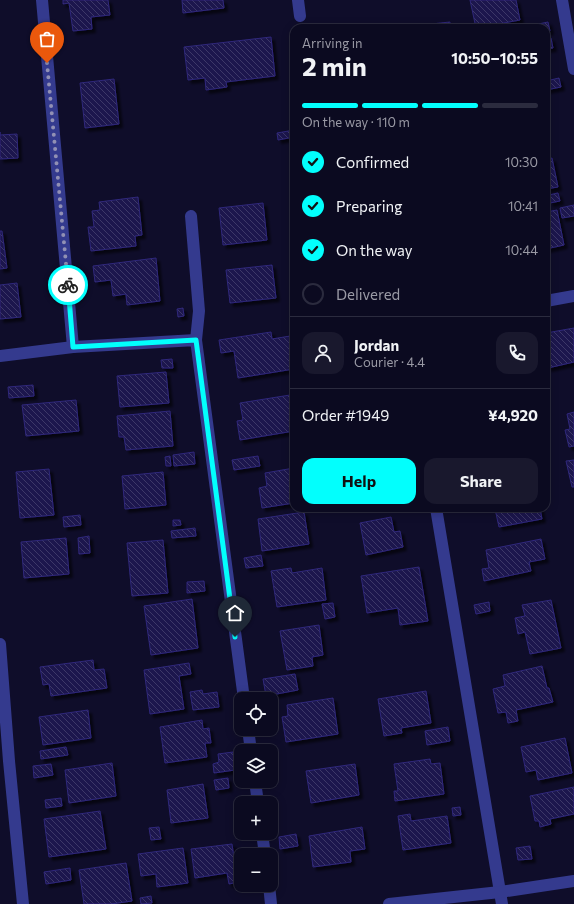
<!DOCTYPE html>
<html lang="en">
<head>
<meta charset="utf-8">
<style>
  body { margin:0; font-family:Commissioner,sans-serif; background:#19182d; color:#f1f3f6; height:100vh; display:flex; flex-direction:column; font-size:15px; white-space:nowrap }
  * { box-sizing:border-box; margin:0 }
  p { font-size:13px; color:#9a9aa5 }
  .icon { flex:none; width:22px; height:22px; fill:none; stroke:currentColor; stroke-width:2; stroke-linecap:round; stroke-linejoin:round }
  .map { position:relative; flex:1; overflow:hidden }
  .sheet { position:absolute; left:290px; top:24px; width:260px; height:488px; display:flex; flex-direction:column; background:#0b0a20; border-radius:12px; box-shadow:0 2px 10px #0003,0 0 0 1px #2b2b3e }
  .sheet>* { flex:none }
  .buttons { position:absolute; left:234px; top:692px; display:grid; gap:8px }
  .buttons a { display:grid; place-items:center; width:44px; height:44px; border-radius:8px; background:#0b0a20; box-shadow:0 2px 10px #0003,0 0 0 1px #2b2b3e; font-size:20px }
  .pin { position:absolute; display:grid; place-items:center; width:34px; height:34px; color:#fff; margin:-41px -17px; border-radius:50% 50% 50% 0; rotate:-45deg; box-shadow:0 0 4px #0007 }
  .pin .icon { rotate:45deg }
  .courier { position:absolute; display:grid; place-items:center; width:40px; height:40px; margin:-20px; border:3px solid #02fffd; border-radius:50%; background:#fff; color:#222; box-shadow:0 1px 5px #0007 }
  .headline em { font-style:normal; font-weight:700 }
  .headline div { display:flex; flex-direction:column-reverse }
  .headline { display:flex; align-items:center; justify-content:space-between; height:68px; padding:0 12px }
  h1 { font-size:26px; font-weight:700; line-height:30px }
  .bar { display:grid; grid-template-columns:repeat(4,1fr); gap:6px 4px; align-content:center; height:48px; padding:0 12px }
  .bar i { height:5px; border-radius:3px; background:#2b2b3e }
  .bar .current { background:#02fffd }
  .bar p { grid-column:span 4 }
  .line { display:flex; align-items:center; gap:10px; padding:0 12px; border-top:1px solid #2b2b3e }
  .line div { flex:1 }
  .round { display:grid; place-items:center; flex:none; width:42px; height:42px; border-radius:12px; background:#19182d }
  ol { padding:0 12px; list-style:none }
  li { display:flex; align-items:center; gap:12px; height:44px }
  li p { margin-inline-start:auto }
  li .icon { padding:4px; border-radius:50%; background:#02fffd; color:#111; stroke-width:4 }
  li:last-child { color:#9a9aa5 }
  li i { width:22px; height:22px; border:2px solid #2b2b3e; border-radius:50% }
  .action { display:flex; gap:8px; margin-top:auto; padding:8px 12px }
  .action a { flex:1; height:46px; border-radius:12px; background:#02fffd; color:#111; font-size:16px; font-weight:700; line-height:46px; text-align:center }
  .action a+a { background:#19182d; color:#f1f3f6 }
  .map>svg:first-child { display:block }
</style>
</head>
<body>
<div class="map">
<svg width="574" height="904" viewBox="0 0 574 904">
  <defs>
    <pattern id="building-back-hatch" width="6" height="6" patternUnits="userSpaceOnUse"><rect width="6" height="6" fill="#1d184d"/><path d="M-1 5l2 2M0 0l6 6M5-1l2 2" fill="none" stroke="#3d3968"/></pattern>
    <filter id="shadow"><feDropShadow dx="3.5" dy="3.5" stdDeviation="1" flood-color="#0009"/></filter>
  </defs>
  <rect width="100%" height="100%" fill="#0f0d2a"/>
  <g fill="url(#building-back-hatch)" stroke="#2f277b" filter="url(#shadow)">
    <polygon points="63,0 108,0 110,15 91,17 92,29 73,31 69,3 63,4"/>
    <polygon points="182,0 223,0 224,8 183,13"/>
    <polygon points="470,0 516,0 520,20 476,28"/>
    <polygon points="450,22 450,28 393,28"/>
    <polygon points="548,22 550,31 546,32 546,28 530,28 529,26"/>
    <polygon points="271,37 275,76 226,82 227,87 206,90 205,78 188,80 184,47"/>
    <polygon points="551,38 553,48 546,49 546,39"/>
    <polygon points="559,78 561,87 546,90 546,81"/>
    <polygon points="114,79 119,124 85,128 80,83"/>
    <polygon points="294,130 294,137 278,140 277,133"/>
    <polygon points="0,132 0,135 17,134 18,158 0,159"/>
    <polygon points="552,158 558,187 546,189 546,160"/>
    <polygon points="558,193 560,201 550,203 549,195"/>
    <polygon points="138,197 142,235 135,236 136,246 91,251 88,227 94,227 92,211 100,210 99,202"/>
    <polygon points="263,203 267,240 223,245 219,208"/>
    <polygon points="574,205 574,216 562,218 560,208"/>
    <polygon points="557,210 564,245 546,249 546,212"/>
    <polygon points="0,231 2,231 7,268 0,269"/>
    <polygon points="156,258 160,301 127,305 126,294 113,296 111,280 95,282 93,266"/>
    <polygon points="272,265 276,298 230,303 226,270"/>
    <polygon points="17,283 21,317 0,319 0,285"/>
    <polygon points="183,308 184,316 178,317 177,309"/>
    <polygon points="574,328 574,362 548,368 546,359 546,333"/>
    <polygon points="271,332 272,339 290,336 294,369 238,378 234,351 221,353 219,340"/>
    <polygon points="172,359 173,368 162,368 161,360"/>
    <polygon points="166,372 169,403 120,407 117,376"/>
    <polygon points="33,385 34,396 9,398 8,387"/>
    <polygon points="290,395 294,421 294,431 240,440 237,421 243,420 240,403"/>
    <polygon points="76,400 79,431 26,436 22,405"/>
    <polygon points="170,411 173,446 126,450 124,437 119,437 117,416"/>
    <polygon points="574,412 574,446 569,447 565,430 570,429 567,414"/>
    <polygon points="194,452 195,464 174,466 173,455"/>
    <polygon points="170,456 171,466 166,466 165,457"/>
    <polygon points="258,456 260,466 234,470 232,460"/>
    <polygon points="574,460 574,487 572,487 566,461"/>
    <polygon points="294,468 294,503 262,508 259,488 267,486 265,473"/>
    <polygon points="49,469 54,515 20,518 16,472"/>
    <polygon points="163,472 166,505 125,509 122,476"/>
    <polygon points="499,508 540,508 542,519 499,527 495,509"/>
    <polygon points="304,512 309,544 262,551 258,519"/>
    <polygon points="80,515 81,525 64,527 63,517"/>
    <polygon points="391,517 394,532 400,531 403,547 366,555 360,523"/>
    <polygon points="173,520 180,520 181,525 173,526"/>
    <polygon points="195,528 196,536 172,538 171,531"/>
    <polygon points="89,536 90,553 79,554 78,538"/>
    <polygon points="66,538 69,574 24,578 21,542"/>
    <polygon points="541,539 545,559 529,562 531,571 484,581 482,569 489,568 486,550"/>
    <polygon points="163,540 168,593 132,596 127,543"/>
    <polygon points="261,555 263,566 246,568 244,558"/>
    <polygon points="419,567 428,621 400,625 398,608 367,613 361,576"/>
    <polygon points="291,568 292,573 322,568 326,600 277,607 271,571"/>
    <polygon points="204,581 205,591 187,593 187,582"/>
    <polygon points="192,599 198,648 151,655 144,606"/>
    <polygon points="551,600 561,648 530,654 525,632 518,634 515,618 525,616 522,605"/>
    <polygon points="489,602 490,611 476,614 474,605"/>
    <polygon points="333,603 335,617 325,619 322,604"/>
    <polygon points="319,625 323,655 312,657 313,666 287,670 280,631"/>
    <polygon points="93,660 94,670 104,669 107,688 51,696 49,684 43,685 40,667"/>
    <polygon points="189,663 191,674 179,676 184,709 150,714 144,670"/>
    <polygon points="542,666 547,688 549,688 553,702 516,710 518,721 508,723 506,712 498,713 493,689 505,686 503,675"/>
    <polygon points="295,674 298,690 266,696 263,679"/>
    <polygon points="202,690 203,694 217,692 219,707 193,710 190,692"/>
    <polygon points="426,691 431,723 401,728 402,733 384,736 378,699"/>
    <polygon points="333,698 338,734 286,742 282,717 288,716 287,705"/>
    <polygon points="88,710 91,738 43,745 39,717"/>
    <polygon points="202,720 203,729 209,728 211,743 205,743 207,757 165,763 160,727"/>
    <polygon points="448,727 450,741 427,745 425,731"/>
    <polygon points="565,738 572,773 538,780 536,770 526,772 521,747"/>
    <polygon points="66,747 68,755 41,759 40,751"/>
    <polygon points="233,752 235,770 214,773 213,764 219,762 218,754"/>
    <polygon points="430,759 431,764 440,763 444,794 395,801 394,791 398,791 394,764"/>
    <polygon points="112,763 116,796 69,803 65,770"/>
    <polygon points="51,764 53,775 34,778 33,766"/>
    <polygon points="355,764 359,795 311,803 306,771"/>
    <polygon points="228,778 229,788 216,790 214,780"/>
    <polygon points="203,784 208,818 171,823 167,790"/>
    <polygon points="574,787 574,814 550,819 551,824 540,827 539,821 535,821 530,796"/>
    <polygon points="61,798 62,806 46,808 45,800"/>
    <polygon points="460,807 461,815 453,816 452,808"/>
    <polygon points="100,811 106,849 49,857 44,819"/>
    <polygon points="410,814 411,821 447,816 451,843 403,850 398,816"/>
    <polygon points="159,827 161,839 151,840 149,828"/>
    <polygon points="362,827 365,849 350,851 351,862 313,867 309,836"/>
    <polygon points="296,834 298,846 280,849 279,837"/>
    <polygon points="232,844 235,865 241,865 241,876 238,876 238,882 229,884 227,873 195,878 191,849"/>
    <polygon points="530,846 532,859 518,860 516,848"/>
    <polygon points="183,848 188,883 157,887 156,874 141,876 138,854"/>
    <polygon points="126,863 132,901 111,904 84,904 79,870"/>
    <polygon points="70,868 71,880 46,884 44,872"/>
    <polygon points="151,896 152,903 141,904 140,898"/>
  </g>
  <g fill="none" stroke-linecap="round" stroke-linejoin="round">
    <g stroke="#343a8e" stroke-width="12">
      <polyline points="42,0 73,347"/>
      <polyline points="298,0 300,16"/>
      <polyline points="562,0 574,69"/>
      <polyline points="191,216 199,311 196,340"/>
      <polyline points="546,301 574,296"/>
      <polyline points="0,356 73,347 196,340 244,699"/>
      <polyline points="436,508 502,904"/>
      <polyline points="0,644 9,761 23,904"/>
      <polyline points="248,729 251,751"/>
      <polyline points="255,781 258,803"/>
      <polyline points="262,833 265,855"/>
      <polyline points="269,885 271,904"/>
      <polyline points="389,904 500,892 574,881"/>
    </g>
  </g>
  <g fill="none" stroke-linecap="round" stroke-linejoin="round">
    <polyline stroke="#9190b4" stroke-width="4" stroke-dasharray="0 7.2" points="47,63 68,285"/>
    <polyline stroke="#02fffd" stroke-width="5" points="68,285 73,347 196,340 235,637"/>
  </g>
</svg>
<div class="buttons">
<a><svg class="icon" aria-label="locate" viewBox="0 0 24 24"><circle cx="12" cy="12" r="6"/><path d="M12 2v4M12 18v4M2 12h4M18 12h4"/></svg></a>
<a><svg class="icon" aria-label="layers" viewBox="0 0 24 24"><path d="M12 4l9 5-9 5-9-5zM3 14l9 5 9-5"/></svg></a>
<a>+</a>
<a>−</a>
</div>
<div class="pin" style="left:47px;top:63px;background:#ea580c"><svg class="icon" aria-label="bag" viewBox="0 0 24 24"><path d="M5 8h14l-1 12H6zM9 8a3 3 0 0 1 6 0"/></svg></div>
<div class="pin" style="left:235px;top:637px;background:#1f2937"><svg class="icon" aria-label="home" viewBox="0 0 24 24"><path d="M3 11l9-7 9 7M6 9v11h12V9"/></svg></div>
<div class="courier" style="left:68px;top:285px"><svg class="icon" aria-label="bike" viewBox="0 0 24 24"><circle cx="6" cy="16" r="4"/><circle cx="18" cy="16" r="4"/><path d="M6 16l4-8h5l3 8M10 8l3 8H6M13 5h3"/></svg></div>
<section class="sheet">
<div class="headline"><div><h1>2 min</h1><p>Arriving in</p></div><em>10:50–10:55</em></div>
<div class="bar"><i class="current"></i><i class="current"></i><i class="current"></i><i></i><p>On the way · 110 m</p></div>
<ol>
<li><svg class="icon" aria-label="check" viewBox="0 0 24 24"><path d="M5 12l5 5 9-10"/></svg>Confirmed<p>10:30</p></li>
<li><svg class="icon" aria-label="check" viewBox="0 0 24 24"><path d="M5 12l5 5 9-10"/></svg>Preparing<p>10:41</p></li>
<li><svg class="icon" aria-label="check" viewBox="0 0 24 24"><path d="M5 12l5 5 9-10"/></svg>On the way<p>10:44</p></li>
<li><i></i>Delivered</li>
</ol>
<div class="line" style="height:72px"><a class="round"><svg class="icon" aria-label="person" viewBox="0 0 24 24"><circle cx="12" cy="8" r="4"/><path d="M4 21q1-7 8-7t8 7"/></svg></a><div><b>Jordan</b><p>Courier · 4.4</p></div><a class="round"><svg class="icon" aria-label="phone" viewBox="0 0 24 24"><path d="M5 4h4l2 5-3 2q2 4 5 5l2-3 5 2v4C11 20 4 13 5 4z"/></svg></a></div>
<div class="line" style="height:52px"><div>Order #1949</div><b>¥4,920</b></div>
<div class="action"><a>Help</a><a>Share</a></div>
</section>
</div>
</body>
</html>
